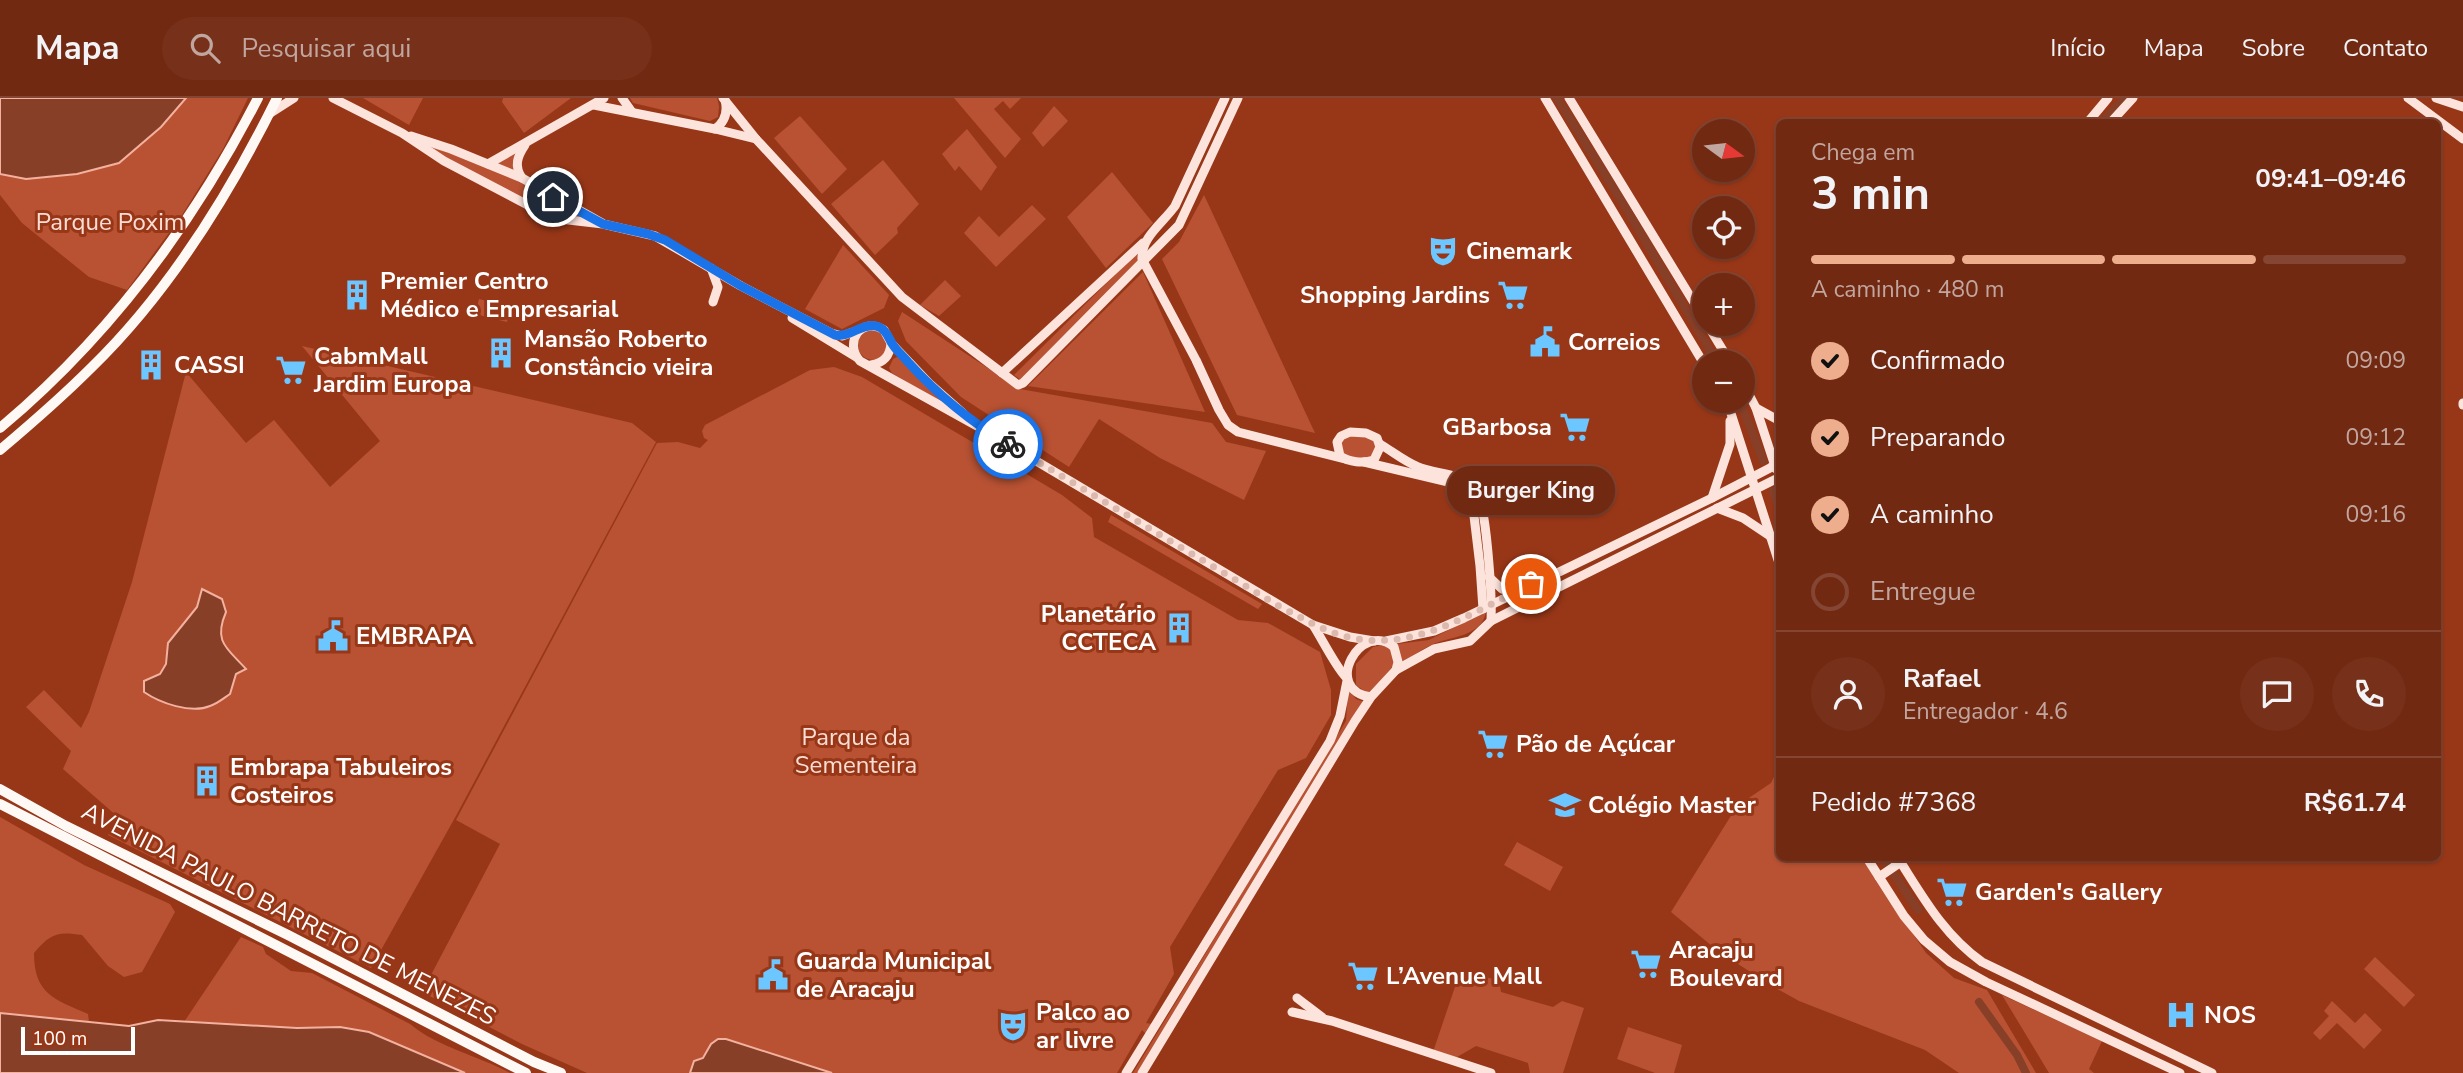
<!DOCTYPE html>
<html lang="pt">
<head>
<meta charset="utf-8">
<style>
  body { margin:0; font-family:"Nunito Sans",sans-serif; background:#77311b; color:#f1f3f6; height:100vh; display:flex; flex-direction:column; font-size:26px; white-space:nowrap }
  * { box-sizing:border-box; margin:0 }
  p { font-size:23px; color:#c1a69f }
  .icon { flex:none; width:38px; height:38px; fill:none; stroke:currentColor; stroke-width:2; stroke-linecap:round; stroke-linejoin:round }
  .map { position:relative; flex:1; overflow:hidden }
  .details { position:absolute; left:1776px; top:21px; width:665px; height:742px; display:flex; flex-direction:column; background:#722912; border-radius:10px; box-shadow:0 2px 5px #0004,0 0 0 2px #844532 }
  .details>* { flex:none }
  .needle { width:46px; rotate:105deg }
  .controls { position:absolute; left:1692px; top:21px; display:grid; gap:14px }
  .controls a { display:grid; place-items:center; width:63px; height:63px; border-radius:50%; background:#722912; box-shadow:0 2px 5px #0004,0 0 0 2px #844532; font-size:35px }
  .scale { position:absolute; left:21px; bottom:18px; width:114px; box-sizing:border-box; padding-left:7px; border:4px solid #fff; border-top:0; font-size:19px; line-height:24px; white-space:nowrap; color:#fff; -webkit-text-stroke:5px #983718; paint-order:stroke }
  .pin { position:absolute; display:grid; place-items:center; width:60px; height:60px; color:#fff; margin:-30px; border:4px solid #fff; border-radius:50%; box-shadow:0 2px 7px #0007 }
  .courier { position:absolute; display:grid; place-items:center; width:70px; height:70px; margin:-35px; border:5px solid #1a73e8; border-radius:50%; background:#fff; color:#222; box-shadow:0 2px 9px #0007 }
  .bubble { position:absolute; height:49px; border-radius:24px; background:#722912; box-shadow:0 2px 5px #0004,0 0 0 2px #844532; font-size:23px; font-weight:700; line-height:49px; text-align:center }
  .summary em { font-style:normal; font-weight:700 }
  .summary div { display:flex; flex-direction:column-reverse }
  .summary { display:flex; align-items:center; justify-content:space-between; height:119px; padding:0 35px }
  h1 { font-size:46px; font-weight:700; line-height:52px }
  .bar { display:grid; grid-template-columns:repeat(4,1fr); gap:10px 7px; align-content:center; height:84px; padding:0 35px }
  .bar i { height:9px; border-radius:5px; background:#844532 }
  .bar .current { background:#eead8d }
  .bar p { grid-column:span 4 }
  .line { display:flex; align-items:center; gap:18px; padding:0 35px; border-top:2px solid #844532 }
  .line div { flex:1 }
  .round { display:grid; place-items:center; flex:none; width:74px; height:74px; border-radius:37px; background:#77311b }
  ol { padding:0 35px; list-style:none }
  li { display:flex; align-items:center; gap:21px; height:77px }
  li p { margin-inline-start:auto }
  li .icon { padding:7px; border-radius:50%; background:#eead8d; color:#111; stroke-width:4 }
  li:last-child { color:#c1a69f }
  li i { width:38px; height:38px; border:4px solid #844532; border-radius:50% }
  header { display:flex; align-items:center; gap:42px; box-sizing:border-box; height:98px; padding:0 35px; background:#722912; border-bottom:2px solid #844532 }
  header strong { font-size:33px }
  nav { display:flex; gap:38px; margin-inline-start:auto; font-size:24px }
  .search { width:490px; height:63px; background:#77311b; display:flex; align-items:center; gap:18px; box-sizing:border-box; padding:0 24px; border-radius:38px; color:#c1a69f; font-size:26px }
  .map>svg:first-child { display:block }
</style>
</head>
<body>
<header>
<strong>Mapa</strong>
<div class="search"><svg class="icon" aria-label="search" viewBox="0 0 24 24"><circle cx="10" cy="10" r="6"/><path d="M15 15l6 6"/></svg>Pesquisar aqui</div>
<nav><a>Início</a><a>Mapa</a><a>Sobre</a><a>Contato</a></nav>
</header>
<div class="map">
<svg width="2463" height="975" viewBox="0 0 2463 975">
  <rect width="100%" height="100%" fill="#983718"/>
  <g fill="#b85233">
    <polygon points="186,0 248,0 223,51 182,117 127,192 89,179 22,125 0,97 0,76 26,81 77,76 118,65 161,29"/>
    <polygon points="363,0 423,0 409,27"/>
    <polygon points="503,0 571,0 524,35 502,4"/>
    <polygon points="630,0 717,0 719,8 718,19 710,23 633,5"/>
    <polygon points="954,0 1021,0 1010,11 1003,3 994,11 1021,41 1005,60"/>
    <polygon points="1054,8 1068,23 1043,49 1032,35"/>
    <polygon points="800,18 847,71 822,96 774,40"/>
    <polygon points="967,31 997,69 981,93 959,68 955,73 942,56"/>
    <polygon points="402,35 488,66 526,46 516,72 603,126 551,118"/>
    <polygon points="883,62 919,106 897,130 898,135 875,157 831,106"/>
    <polygon points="1112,74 1153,125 1106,170 1067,119"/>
    <polygon points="1204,97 1315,335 1237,317 1162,161 1179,144"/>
    <polygon points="1032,107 1046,121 996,169 964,135 979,118 999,139"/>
    <polygon points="843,147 889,197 884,210 842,231 805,211"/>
    <polygon points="1136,156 1140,163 1021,282 1014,277"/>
    <polygon points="1143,174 1205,314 1028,288"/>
    <polygon points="945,182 961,198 939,218 920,207"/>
    <polygon points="479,201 510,209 507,224 475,216"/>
    <polygon points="902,214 1020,291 1212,325 1226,344 1266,353 1244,402 1160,360 1099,321 1069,369 961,299 906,243 898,223"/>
    <circle cx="873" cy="247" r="15"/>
    <polygon points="302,248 632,325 656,344 457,716 371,870 108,737 118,719 63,671 71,653 26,609 44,592 81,630 89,614 132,484 186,274 246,345 274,322 330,389 380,343"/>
    <polygon points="897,259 901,260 948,309 892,275 889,270 893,261"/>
    <polygon points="834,269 862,279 1062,397 1092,420 1094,439 1238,522 1268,525 1320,554 1331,592 1331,617 1306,660 1278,672 1170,849 1174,876 1146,925 1152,926 1146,936 1142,932 1117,975 587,975 522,946 422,894 500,746 456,722 657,345 678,344 700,350 708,342 704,340 702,333 705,327 810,272"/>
    <path d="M1344,337L1373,339L1376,352C1369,366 1356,360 1344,357L1341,341Z"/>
    <polygon points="1111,417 1262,506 1258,511 1108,424"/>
    <path d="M1486,513C1483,539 1450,538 1431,547C1421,552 1411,559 1402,564L1397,546L1429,542Z"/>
    <polygon points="1383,547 1390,550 1395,566 1372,593 1367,595 1356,587 1356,566 1373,549"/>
    <polygon points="1348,591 1356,601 1364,604 1138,975 1133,975 1346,623"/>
    <polygon points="1780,667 1780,760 1862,760 1926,855 1954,880 1987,892 2036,975 1959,975 1925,952 1799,903 1772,888 1718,853 1671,814 1737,708 1771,685"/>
    <path d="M0,719L84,767L170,806L175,814L142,874L124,879L108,868L82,837C57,833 50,836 34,855C34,896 54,901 88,916L89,924L0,915Z"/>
    <polygon points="1517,744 1563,769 1550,793 1504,767"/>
    <path d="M241,839L263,849L266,856L291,873L312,875L410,926C439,950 477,957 510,975H465L369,934L340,929L297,930L184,924Z"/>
    <polygon points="2375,859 2415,897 2404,909 2364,871"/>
    <polygon points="1461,871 1499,883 1501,894 1553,909 1562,903 1584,910 1563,975 1530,975 1528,965 1476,948 1452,962 1432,957"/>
    <polygon points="2002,897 2102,943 2089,971 2094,975 2049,975"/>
    <polygon points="2332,903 2355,925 2365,915 2382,932 2364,951 2337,925 2320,942 2313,935 2329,918 2324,913"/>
    <polygon points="1628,929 1682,947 1674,975 1655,975 1617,961"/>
  </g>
  <g fill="#873f28" stroke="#f3b19f" stroke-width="2">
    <polygon points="0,0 186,0 161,29 119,65 77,76 26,81 0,76"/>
    <path d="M202,491L222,501L226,514C213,544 227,550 246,571L236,576L230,596C224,600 217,606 210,608C191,616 160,605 144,594V583L160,576L166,566L168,545L197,509Z"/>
    <polygon points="0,915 129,928 158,922 297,930 340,929 369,934 465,975 0,975"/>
    <polygon points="718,941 726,941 832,975 690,975 694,963 703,960 711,946"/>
  </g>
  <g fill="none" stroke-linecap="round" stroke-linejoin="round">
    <g stroke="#873f28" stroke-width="8">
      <polyline points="1557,0 1624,107 1717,264"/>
      <polyline points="2102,24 2125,0"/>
      <polyline points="1740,303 1763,363"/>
      <polyline points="1773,393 1780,415"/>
      <polyline points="1883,760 1918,812"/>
      <polyline points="1979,904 2017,957 2026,975"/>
    </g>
    <g stroke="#fce3db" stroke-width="9">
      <polyline points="333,0 402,35 444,63 541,114 560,121 603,126 655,138 741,188 831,235 842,238 856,233"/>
      <polyline points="622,0 632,14"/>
      <polyline points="723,0 756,41 902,199 1018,287 1023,285 1179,127 1238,0"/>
      <path d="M1225,0L1175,108C1163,125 1141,139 1142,161L1196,262L1219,312L1228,327L1238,334L1345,361"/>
      <polyline points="1545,0 1704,266"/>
      <polyline points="1569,0 1704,221"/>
      <polyline points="2408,0 2463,41"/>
      <polyline points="2436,0 2463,9"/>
      <polyline points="594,7 715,31 756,41"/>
      <polyline points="269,16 294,0"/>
      <polyline points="2088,24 2108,0"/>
      <polyline points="2111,24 2133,0"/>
      <path d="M715,31C725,24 728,14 725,2"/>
      <polyline points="411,38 451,51 522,80 602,125"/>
      <polyline points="488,66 604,0"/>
      <path d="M522,80C514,68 517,59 525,47"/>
      <polyline points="711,170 718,189 713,204"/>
      <polyline points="792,220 856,259"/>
      <polyline points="1707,226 1730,264"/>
      <polyline points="891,245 929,285 963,315"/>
      <path d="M871,267C884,265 890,258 891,245L884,232C862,218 843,244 860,263L977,328L1313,527L1350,539L1374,543"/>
      <polyline points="1002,275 1143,145"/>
      <polyline points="1743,285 1756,310 1776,371"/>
      <polyline points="1727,303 1780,468"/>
      <polyline points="2463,305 2463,307"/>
      <polyline points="1756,310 1780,323"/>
      <path d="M1350,334L1366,335L1377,340L1380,349L1374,362C1363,366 1349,364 1340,358L1337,344L1341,338Z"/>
      <path d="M1380,346C1393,354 1404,363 1418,369C1434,376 1461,375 1474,388C1487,400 1492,502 1491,523"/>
      <polyline points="1364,364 1461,387 1471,393 1480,468 1483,511"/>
      <polyline points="1712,400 1730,346 1730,323"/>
      <polyline points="1717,410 1743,420 1770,438"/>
      <polyline points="1489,479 1502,491 1513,495"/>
      <path d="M1313,527C1321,539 1338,573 1347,580"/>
      <polyline points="1386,543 1434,533 1464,520 1712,400 1770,370 1780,362"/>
      <polyline points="1396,572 1434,551 1470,543 1491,523 1780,379"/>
      <polyline points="1867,760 1904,818 1924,842 1950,864 1986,884 2180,975"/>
      <path d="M1898,760C1923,799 1943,836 1982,864L2212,975"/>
      <polyline points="1879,779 1901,764"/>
      <polyline points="1297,900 1322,919"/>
      <polyline points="1292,914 1332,923 1491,975"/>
      <polyline points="1126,975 1330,643 1340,618 1347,583"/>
      <path d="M1142,975L1355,623L1371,599L1396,572L1398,564L1394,549C1361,521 1321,592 1371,599"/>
    </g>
    <g stroke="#fff9f6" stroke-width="10">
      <path d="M0,330C109,239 193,126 258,0"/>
      <path d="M0,352C32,325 63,298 92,269C170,193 229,97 277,0"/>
      <polyline points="0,691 66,728 288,837 534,964 561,975"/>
      <polyline points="0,706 526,975"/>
    </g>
  </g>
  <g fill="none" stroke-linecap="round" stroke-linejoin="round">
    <path stroke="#dbb9ae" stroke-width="7" stroke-dasharray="0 12.6" d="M1008,346L1279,508C1302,520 1323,533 1348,539C1414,555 1475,513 1531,486"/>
    <path stroke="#1a73e8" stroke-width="9" d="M553,99L603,126L648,136L665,142L741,188L835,237C850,240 861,225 876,228C887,231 888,240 893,247C897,253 903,258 908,264C937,296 971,324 1008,346"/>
  </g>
  <defs>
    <g id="theatre-bare" transform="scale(2.415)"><path d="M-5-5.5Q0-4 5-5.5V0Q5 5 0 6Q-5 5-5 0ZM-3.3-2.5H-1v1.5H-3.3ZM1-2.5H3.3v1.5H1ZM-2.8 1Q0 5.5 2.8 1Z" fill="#6cc6ff" stroke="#983718" stroke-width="2.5" paint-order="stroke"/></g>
    <g id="building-bare" transform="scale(2.415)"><path d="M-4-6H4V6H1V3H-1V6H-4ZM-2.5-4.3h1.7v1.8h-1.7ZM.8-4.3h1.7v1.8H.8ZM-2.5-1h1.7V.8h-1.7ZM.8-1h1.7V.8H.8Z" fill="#6cc6ff" stroke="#983718" stroke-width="2.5" paint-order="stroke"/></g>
    <g id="supermarket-bare" transform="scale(2.415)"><path d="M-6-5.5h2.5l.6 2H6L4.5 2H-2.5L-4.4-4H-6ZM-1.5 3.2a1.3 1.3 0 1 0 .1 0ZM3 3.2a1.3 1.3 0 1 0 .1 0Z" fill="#6cc6ff" stroke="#983718" stroke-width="2.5" paint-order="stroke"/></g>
    <g id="civic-bare" transform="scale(2.415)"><path d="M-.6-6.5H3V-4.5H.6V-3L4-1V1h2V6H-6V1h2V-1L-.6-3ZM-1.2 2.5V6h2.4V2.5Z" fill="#6cc6ff" stroke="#983718" stroke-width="2.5" paint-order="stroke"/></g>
    <g id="school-bare" transform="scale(2.415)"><path d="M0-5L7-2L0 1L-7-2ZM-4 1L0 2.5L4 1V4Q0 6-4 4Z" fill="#6cc6ff" stroke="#983718" stroke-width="2.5" paint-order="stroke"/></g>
    <g id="hospital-bare" transform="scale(2.415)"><path d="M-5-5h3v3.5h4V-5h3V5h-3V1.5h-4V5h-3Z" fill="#6cc6ff" stroke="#983718" stroke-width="2.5" paint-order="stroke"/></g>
  </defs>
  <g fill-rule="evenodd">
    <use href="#theatre-bare" x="1443" y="153"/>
    <use href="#building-bare" x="357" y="197"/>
    <use href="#supermarket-bare" x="1513" y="197"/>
    <use href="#civic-bare" x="1545" y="244"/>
    <use href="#building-bare" x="501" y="255"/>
    <use href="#building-bare" x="151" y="267"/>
    <use href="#supermarket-bare" x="291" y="272"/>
    <use href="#supermarket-bare" x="1575" y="329"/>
    <use href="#building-bare" x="1179" y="530"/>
    <use href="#civic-bare" x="333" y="538"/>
    <use href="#supermarket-bare" x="1493" y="646"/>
    <use href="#building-bare" x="207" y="683"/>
    <use href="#school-bare" x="1565" y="707"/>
    <use href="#supermarket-bare" x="1952" y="794"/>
    <use href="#supermarket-bare" x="1646" y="866"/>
    <use href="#civic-bare" x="773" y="877"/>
    <use href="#supermarket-bare" x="1363" y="878"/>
    <use href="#hospital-bare" x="2181" y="917"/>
    <use href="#theatre-bare" x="1013" y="928"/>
  </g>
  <g text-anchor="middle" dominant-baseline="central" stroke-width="6" stroke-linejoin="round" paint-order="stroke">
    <g font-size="24" fill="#fcddd4" stroke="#983718">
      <text x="110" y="124">Parque Poxim</text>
      <text x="856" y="639">Parque da<tspan x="856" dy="28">Sementeira</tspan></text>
    </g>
    <g font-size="24" font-weight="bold" fill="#fff" stroke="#983718" text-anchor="start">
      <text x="1466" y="153">Cinemark</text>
      <text x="380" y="183">Premier Centro<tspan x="380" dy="28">Médico e Empresarial</tspan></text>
      <text x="1490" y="197" text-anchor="end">Shopping Jardins</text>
      <text x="524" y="241">Mansão Roberto<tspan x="524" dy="28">Constâncio vieira</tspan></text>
      <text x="1568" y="244">Correios</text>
      <text x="314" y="258">CabmMall<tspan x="314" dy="28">Jardim Europa</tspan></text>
      <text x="174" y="267">CASSI</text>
      <text x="1552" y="329" text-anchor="end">GBarbosa</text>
      <text x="1156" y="516" text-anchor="end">Planetário<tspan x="1156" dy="28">CCTECA</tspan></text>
      <text x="356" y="538">EMBRAPA</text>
      <text x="1516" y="646">Pão de Açúcar</text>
      <text x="230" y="669">Embrapa Tabuleiros<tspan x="230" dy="28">Costeiros</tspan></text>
      <text x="1588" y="707">Colégio Master</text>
      <text x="1975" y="794">Garden's Gallery</text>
      <text x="1669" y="852">Aracaju<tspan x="1669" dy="28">Boulevard</tspan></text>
      <text x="796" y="863">Guarda Municipal<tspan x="796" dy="28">de Aracaju</tspan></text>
      <text x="1386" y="878">L’Avenue Mall</text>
      <text x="1036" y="914">Palco ao<tspan x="1036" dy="28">ar livre</tspan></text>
      <text x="2204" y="917">NOS</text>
    </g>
    <g font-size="24" fill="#fff" stroke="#983718">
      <text transform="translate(289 816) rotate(27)">AVENIDA PAULO BARRETO DE MENEZES</text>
    </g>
  </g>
</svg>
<div class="controls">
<a><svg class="needle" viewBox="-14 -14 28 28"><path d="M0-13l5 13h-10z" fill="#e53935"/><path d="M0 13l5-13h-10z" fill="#c1a69f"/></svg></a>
<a><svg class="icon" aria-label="locate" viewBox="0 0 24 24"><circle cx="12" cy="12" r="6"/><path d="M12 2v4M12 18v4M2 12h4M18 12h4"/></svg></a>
<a>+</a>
<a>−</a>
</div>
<div class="scale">100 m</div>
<div class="pin" style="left:1531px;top:486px;background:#ea580c"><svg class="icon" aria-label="bag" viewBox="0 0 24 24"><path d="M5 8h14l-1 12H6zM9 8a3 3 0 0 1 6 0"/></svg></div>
<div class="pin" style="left:553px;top:99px;background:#1f2937"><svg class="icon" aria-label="home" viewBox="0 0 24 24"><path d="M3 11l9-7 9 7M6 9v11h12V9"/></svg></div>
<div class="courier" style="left:1008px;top:346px"><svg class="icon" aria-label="bike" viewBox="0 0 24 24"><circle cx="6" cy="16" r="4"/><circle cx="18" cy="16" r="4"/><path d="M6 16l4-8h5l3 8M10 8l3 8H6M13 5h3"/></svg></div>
<div class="bubble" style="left:1447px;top:368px;width:168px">Burger King</div>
<section class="details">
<div class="summary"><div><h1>3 min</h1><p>Chega em</p></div><em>09:41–09:46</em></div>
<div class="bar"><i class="current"></i><i class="current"></i><i class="current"></i><i></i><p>A caminho · 480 m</p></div>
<ol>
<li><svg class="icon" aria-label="check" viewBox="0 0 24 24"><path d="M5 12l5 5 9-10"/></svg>Confirmado<p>09:09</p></li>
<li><svg class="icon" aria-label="check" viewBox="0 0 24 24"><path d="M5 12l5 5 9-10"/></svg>Preparando<p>09:12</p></li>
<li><svg class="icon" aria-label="check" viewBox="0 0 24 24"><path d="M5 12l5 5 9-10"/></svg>A caminho<p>09:16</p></li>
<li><i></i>Entregue</li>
</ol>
<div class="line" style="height:126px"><a class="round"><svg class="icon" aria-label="person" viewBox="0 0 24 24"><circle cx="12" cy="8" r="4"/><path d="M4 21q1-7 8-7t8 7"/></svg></a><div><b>Rafael</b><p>Entregador · 4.6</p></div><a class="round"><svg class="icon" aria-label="chat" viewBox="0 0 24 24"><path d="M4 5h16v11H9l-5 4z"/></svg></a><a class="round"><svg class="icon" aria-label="phone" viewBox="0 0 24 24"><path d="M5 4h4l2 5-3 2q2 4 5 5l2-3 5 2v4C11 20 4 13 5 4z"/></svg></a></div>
<div class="line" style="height:91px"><div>Pedido #7368</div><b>R$61.74</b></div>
</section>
</div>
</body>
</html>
